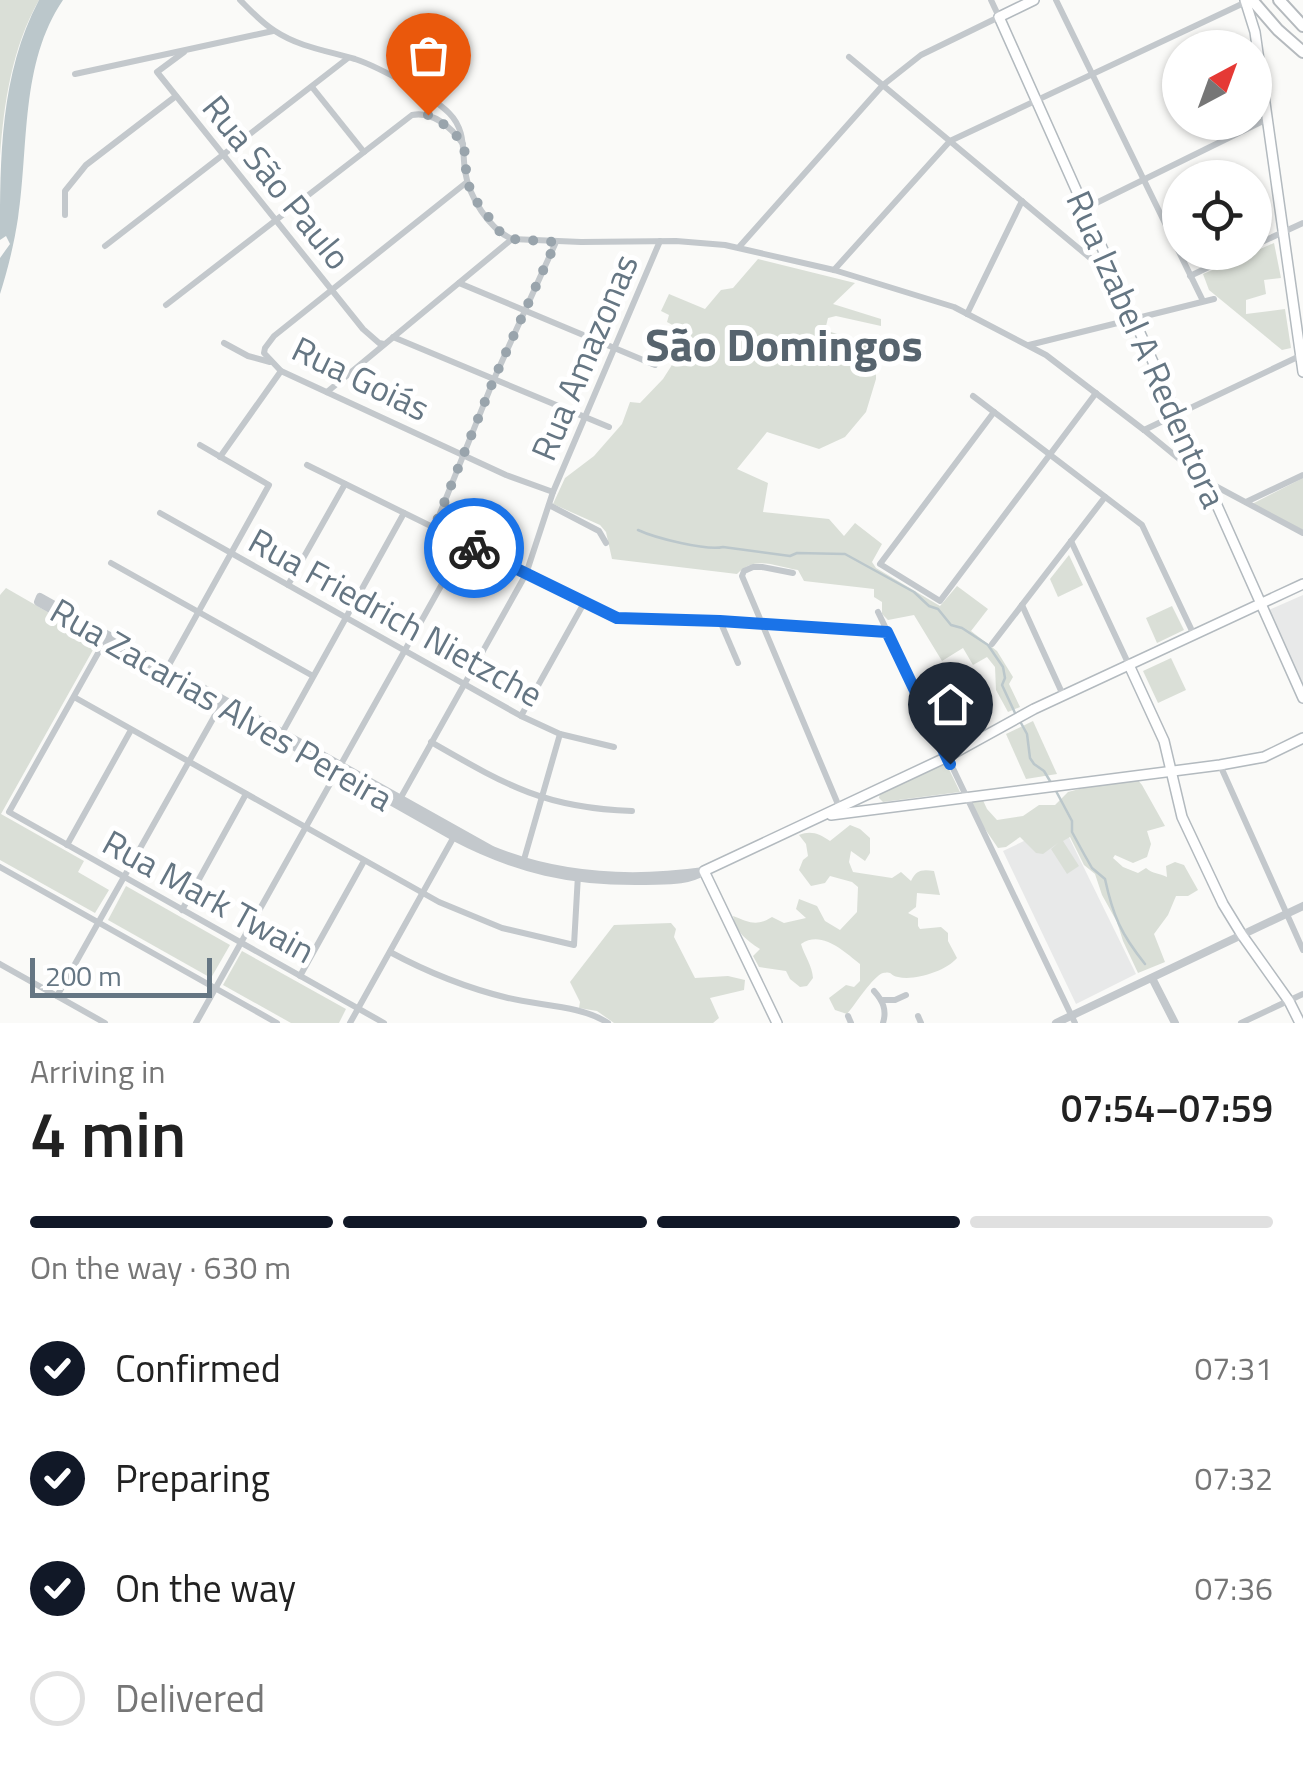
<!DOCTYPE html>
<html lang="en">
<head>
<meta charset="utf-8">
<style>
  body { margin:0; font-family:"Titillium Web",sans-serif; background:#f2f2f2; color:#222; height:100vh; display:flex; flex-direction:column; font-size:38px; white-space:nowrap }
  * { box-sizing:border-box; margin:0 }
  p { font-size:32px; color:#767676 }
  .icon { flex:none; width:55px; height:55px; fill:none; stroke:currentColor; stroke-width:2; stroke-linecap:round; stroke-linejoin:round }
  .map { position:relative; height:1023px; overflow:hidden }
  .sheet { display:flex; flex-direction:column; background:#fff; flex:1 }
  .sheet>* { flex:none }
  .needle { width:65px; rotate:41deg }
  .controls { position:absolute; left:1162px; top:30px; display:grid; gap:20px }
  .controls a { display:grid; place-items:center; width:110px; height:110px; border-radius:50%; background:#fff; box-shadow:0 2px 8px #0004; font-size:50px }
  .scale { position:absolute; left:30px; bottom:25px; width:182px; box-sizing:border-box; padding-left:10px; border:5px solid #657683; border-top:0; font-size:28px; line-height:35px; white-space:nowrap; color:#657683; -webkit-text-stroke:8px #fff; paint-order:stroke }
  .pin { position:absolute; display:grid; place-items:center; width:85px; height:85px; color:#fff; margin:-102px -42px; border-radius:50% 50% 50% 0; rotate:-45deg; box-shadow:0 0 10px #0007 }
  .pin .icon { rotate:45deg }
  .courier { position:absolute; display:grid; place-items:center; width:100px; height:100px; margin:-50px; border:8px solid #1a73e8; border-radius:50%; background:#fff; color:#222; box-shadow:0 2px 12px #0007 }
  .head em { font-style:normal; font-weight:600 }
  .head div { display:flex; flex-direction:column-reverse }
  .head { display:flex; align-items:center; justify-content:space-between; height:170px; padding:0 30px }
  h1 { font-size:65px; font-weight:600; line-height:75px }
  .bar { display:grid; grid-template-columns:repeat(4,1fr); gap:15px 10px; align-content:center; height:120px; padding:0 30px }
  .bar i { height:12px; border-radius:8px; background:#e0e0e0 }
  .bar .on { background:#111827 }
  .bar p { grid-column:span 4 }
  ol { padding:0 30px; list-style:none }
  li { display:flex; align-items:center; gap:30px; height:110px }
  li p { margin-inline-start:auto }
  li .icon { padding:10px; border-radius:50%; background:#111827; color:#fff; stroke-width:4 }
  li:last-child { color:#767676 }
  li i { width:55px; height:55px; border:5px solid #e0e0e0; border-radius:50% }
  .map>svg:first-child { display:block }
</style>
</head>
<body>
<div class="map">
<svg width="1303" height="1023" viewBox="0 0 1303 1023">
  <rect width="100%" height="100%" fill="#fafaf8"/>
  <g fill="#e8e9e9">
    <polygon points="1303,595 1303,686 1269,610"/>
    <polygon points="1062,823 1136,974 1076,1004 1003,851"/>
  </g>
  <g fill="#dadfd7">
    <path d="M0,0H39C12,48 4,102 0,156Z"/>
    <polygon points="1274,243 1281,278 1264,280 1266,294 1246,300 1246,314 1285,309 1291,348 1282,350 1209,290 1203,274"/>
    <path d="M758,259L855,283L833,304L881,319V326L836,316L828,318L825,330L876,347V379L866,412L845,437L819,449L767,432L737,469L768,483L763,512L829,519L844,536L855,523L882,544L872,562L876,568L940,606L957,586L988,609L971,631L997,651L1013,677L1009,684L1020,707L1008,712L996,690L995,667L987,657L973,665L963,648L942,661L914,615L888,620L882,614V602L874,597V589L804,581L798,570C774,566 755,555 737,574L612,559L606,532L600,525L553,504L565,478L594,456L622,424L630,402L640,403L663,379L691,335L667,322L669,315L661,311L669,294L705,309L721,290L733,288Z"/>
    <polygon points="1303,478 1303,530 1252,504"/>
    <polygon points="1069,555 1083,585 1058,597 1050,579"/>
    <polygon points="6,588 98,641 1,814 84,861 78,872 109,890 95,913 0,860 0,595"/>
    <polygon points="1172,606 1184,630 1157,643 1146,618"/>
    <polygon points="1171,658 1186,690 1158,703 1143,671"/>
    <polygon points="1033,721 1057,774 1026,779 1006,734"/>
    <polygon points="945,761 960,792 883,802 879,798 880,793"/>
    <path d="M1137,779L1142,785L1165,826L1147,831L1151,844L1147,857L1133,863L1115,855L1113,858L1123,867L1138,873L1146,868C1153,874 1159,873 1167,877L1166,866L1175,862L1184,865L1198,890L1188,896H1176L1168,915L1154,934L1165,962L1138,973L1123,941L1117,922L1102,895L1095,874L1084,865L1070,837L1063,841L1079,866L1067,874L1051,849L1058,843L1043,854L1036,853L1020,837L1006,847L998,848L983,826L970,800L981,796L987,809L997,820L1023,816L1039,805H1055L1068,792L1106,782L1118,783Z"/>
    <path d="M850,825L860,829L870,838V853L865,861L851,851L849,862L853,872L892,878L901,872L911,881C916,870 922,869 934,871L940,895L917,893L916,907L908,913L918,918V926L920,929L941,927L948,933V941L957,958C946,971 915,981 898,977C889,975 893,971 883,973C873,976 855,1005 847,1014L835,1010L829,998L846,985L854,987L860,981V964C843,951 822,930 801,944C805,957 812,965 813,978L807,986L800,987L790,979L786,971L759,967L753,956L760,949C746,940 736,932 733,916C749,922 756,927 772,917L784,923L806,918L796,909L799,899L817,906L825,921L840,930L857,912L858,887L852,882L830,876L825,883L811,886L799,870L803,860L808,856L806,844L799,835C811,830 820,834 830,841Z"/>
    <polygon points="126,886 230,945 211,978 108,920"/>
    <polygon points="671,923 676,929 674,937 695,978 728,976 745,980 744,990 710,998 719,1018 713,1023 614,1023 597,1011 579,1008 580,1002 570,982 614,925"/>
    <polygon points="242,951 346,1009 339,1023 291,1023 223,985"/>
  </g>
  <path fill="#bbc7cb" d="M39,0H63C20,63 29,146 18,218C14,244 8,269 0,294V258L10,244L6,236L0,240C0,158 0,74 39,0Z"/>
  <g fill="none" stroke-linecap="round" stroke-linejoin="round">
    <g stroke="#bbc7cb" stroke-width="2.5">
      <path d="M638,530C655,538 707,551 723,547L790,556L797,553L845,554L914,592L929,606L938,609L951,625L962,628L988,645L1003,667L1005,678L1002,685L1015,713"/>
      <path d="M1021,723L1027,734L1030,758L1034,764L1044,771L1056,791L1072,821V832L1084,854L1092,868L1105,879C1113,916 1121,934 1145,964"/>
    </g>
    <g stroke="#b3babf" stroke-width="12">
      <g id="secondary">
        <polyline points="1034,0 999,17 1303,698"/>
        <polyline points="1245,0 1255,32 1303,372"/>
        <polyline points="1129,665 1164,741 1182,817 1223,904 1242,935 1289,1001 1300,1023"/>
        <polyline points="831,815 1220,765 1264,757 1303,738"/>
        <polyline points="777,1023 704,871 947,757 1034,709 1303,584"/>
      </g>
    </g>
    <g stroke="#b5babe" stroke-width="14">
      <g id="primary">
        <polyline points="1252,0 1278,30 1303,52"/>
        <polyline points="1279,0 1303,26"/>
      </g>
    </g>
    <g stroke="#c3c8cc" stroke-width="6">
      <path d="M240,0C251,11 262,23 275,31C299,47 328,51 355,59C379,67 432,96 449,113C466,130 462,150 465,171C469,197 489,229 512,239L581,242L676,241L725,245L834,270L954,307L1046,355L1144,430L1206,481L1303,533"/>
      <polyline points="1056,0 1203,301"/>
      <polyline points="184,52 157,72 363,329 379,343 384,344"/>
      <polyline points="849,57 1113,277"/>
      <polyline points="75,74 273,31"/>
      <polyline points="312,87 364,152"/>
      <polyline points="467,182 274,336 265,348 264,353 281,371 506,475 553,492"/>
      <polyline points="1084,209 1267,119"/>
      <polyline points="65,215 65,191 86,165 176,96"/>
      <polyline points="1255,245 1303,223"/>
      <polyline points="105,246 348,58"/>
      <polyline points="740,246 883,85 921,55 999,17 991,0"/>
      <polyline points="834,270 950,141 1246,2"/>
      <polyline points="1190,276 1240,252"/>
      <polyline points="459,283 655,365"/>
      <path d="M166,305L412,115C433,111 451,127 463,144"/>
      <polyline points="967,314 1022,201"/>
      <polyline points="393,337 609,427"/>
      <polyline points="224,343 248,356 270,362"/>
      <polyline points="1029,345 1214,299"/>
      <polyline points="327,392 512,239"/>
      <polyline points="973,396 1142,525 1194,635"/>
      <polyline points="994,412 880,564 940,601 1096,393"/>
      <polyline points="1144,430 1302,355"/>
      <polyline points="220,457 281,371"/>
      <polyline points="307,465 617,618 720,621 887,632"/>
      <polyline points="1246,502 1303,475"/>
      <polyline points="549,505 599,531 606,543"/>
      <polyline points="160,513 521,716 560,734 614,747"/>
      <polyline points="434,528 494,379 556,242"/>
      <polyline points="1071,541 1129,665"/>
      <polyline points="111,563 313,676"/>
      <polyline points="793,573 762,567 753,567 744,571 742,576 840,809"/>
      <polyline points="288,585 345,484"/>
      <polyline points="1022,605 1063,695"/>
      <polyline points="878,612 1075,1023"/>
      <polyline points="720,621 738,663"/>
      <polyline points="106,639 9,812 384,1023"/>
      <polyline points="992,644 1105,497"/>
      <polyline points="165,672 269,485 200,445"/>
      <polyline points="74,697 439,902 502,928 574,945 578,875"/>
      <polyline points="521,716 584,603"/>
      <polyline points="282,733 404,513"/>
      <path d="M431,742C506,785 544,808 632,811"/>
      <polyline points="1220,765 1303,950"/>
      <polyline points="400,799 526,574 553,492 660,241"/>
      <polyline points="67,845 131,730"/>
      <polyline points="523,863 560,734"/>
      <polyline points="0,867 277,1023"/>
      <polyline points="182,910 246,794"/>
      <path d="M390,952C427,972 467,988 508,998C540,1006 580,1005 608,1023"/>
      <polyline points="0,964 105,1023"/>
      <polyline points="300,976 364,861"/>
      <path d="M874,991C883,1001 887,1010 883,1023"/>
      <polyline points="57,996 223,701"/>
      <polyline points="883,1000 895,1000 906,995"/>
      <polyline points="848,1016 851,1023"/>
      <polyline points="918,1016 921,1023"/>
      <polyline points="196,1023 465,543"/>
      <polyline points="350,1023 456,833"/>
      <polyline points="1241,1023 1303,994"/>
    </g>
    <g stroke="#c3c8cc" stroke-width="8">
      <path d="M40,597L492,850C560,878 632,881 704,871C685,883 664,880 643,881C572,882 517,870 454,837L38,602Z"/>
      <polyline points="1152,978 1175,1023"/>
      <polyline points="1056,1023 1303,906"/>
    </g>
    <use href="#secondary" stroke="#fff" stroke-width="9"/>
    <use href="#primary" stroke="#fff" stroke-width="10"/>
  </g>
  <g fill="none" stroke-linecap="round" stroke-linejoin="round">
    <polyline stroke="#99a4ac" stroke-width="10" stroke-dasharray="0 18" points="428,115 450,128 464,145 467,182 477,202 500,232 512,239 556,242 494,379 434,528 474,548"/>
    <polyline stroke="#1a73e8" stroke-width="12" points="474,548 617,618 720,621 887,632 950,764"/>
  </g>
  <g text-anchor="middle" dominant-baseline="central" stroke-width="10" stroke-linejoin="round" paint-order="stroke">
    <g font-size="35" fill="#657683" stroke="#fff">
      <text transform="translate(277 182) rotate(51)">Rua São Paulo</text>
      <text transform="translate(1147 349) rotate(66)">Rua Izabel A Redentora</text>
      <text transform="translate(584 357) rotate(-67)">Rua Amazonas</text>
      <text transform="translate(361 378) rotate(26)">Rua Goiás</text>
      <text transform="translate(396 617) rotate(29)">Rua Friedrich Nietzche</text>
      <text transform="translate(222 704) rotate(30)">Rua Zacarias Alves Pereira</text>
      <text transform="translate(209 896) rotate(29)">Rua Mark Twain</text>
    </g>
    <g font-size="45" font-weight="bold" fill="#57646e" stroke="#fff">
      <text x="784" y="344">São Domingos</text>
    </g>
  </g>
</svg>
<div class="controls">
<a><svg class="needle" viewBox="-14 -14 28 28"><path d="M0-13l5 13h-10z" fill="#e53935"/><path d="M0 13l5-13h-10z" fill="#767676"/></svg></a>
<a><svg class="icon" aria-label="locate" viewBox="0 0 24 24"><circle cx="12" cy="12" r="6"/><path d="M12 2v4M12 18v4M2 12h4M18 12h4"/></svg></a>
</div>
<div class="scale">200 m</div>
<div class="pin" style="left:428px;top:115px;background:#ea580c"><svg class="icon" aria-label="bag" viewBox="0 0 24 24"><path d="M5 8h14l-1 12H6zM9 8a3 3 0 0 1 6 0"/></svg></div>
<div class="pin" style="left:950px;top:764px;background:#1f2937"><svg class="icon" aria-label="home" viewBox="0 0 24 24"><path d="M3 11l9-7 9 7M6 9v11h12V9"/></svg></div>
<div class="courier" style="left:474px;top:548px"><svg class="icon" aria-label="bike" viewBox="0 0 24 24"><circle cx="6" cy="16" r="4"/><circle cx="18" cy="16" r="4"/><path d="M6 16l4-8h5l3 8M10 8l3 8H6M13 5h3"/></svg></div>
</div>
<section class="sheet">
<div class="head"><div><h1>4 min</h1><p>Arriving in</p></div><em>07:54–07:59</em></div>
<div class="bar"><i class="on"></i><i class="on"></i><i class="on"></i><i></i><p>On the way · 630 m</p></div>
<ol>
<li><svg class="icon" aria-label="check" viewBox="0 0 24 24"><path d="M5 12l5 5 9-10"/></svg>Confirmed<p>07:31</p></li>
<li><svg class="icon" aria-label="check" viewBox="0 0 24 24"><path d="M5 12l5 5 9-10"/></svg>Preparing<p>07:32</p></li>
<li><svg class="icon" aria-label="check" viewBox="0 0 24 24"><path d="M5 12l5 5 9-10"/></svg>On the way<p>07:36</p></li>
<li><i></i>Delivered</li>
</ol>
</section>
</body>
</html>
